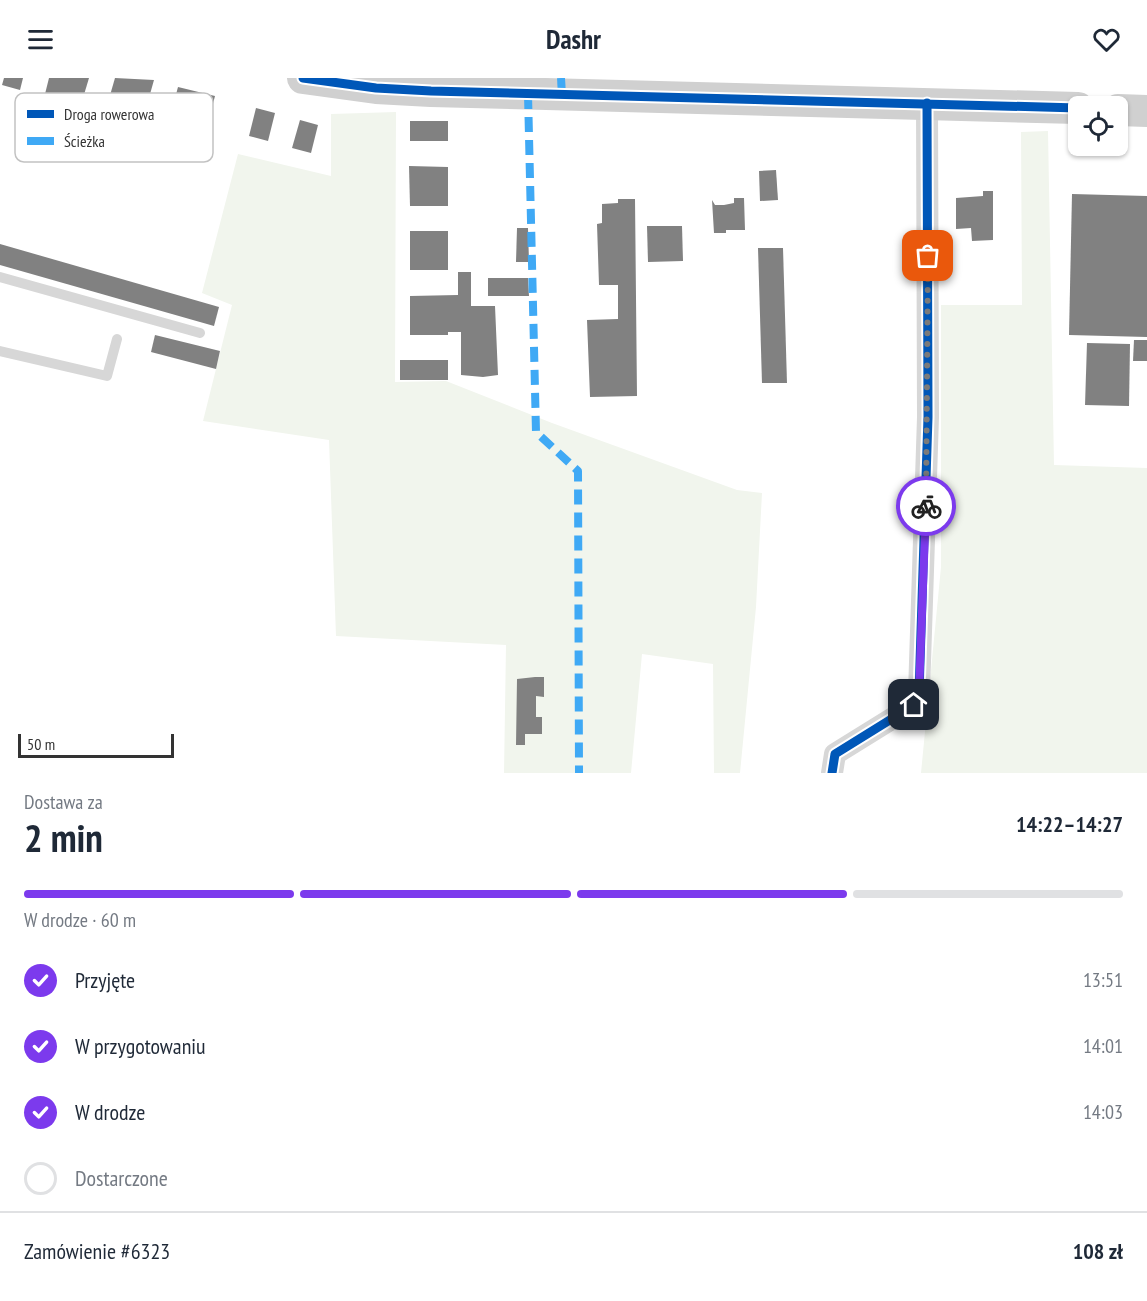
<!DOCTYPE html>
<html lang="pl">
<head>
<meta charset="utf-8">
<style>
  body { margin:0; font-family:"PT Sans Narrow",sans-serif; background:#f2f2f3; color:#1f2937; height:100vh; display:flex; flex-direction:column; font-size:22px; white-space:nowrap }
  * { box-sizing:border-box; margin:0 }
  p { font-size:20px; color:#747a83 }
  .icon { flex:none; width:33px; height:33px; fill:none; stroke:currentColor; stroke-width:2; stroke-linecap:round; stroke-linejoin:round }
  .map { position:relative; height:695px; overflow:hidden }
  .sheet { display:flex; flex-direction:column; background:#fff; flex:1 }
  .sheet>* { flex:none }
  .buttons { position:absolute; left:1068px; top:18px; display:grid; gap:12px }
  .buttons a { display:grid; place-items:center; width:60px; height:60px; border-radius:9px; background:#fff; box-shadow:0 2px 4px #0004; font-size:30px }
  .scale { position:absolute; left:18px; bottom:15px; width:156px; box-sizing:border-box; padding-left:6px; border:3px solid #333; border-top:0; font-size:16px; line-height:21px; white-space:nowrap; color:#333; -webkit-text-stroke:4px #fff; paint-order:stroke }
  .pin { position:absolute; display:grid; place-items:center; width:51px; height:51px; color:#fff; margin:-26px; border-radius:12px; box-shadow:0 3px 9px #0006 }
  .courier { position:absolute; display:grid; place-items:center; width:60px; height:60px; margin:-30px; border:4px solid #7c3aed; border-radius:50%; background:#fff; color:#222; box-shadow:0 2px 8px #0007 }
  .headline em { font-style:normal; font-weight:800 }
  .headline div { display:flex; flex-direction:column-reverse }
  .headline { display:flex; align-items:center; justify-content:space-between; height:102px; padding:0 24px }
  h1 { font-size:39px; font-weight:800; line-height:45px }
  .bar { display:grid; grid-template-columns:repeat(4,1fr); gap:9px 6px; align-content:center; height:72px; padding:0 24px }
  .bar i { height:8px; border-radius:4px; background:#e0e1e3 }
  .bar .current { background:#7c3aed }
  .bar p { grid-column:span 4 }
  .line { display:flex; align-items:center; gap:15px; padding:0 24px; border-top:2px solid #e0e1e3 }
  .line div { flex:1 }
  ol { padding:0 24px; list-style:none }
  li { display:flex; align-items:center; gap:18px; height:66px }
  li p { margin-inline-start:auto }
  li .icon { padding:6px; border-radius:50%; background:#7c3aed; color:#fff; stroke-width:4 }
  li:last-child { color:#747a83 }
  li i { width:33px; height:33px; border:3px solid #e0e1e3; border-radius:50% }
  header { display:flex; justify-content:space-between; align-items:center; height:78px; padding:0 24px; background:#fff; font-size:27px; font-weight:800 }
  .map>svg:first-child { display:block }
</style>
</head>
<body>
<header><svg class="icon" aria-label="menu" viewBox="0 0 24 24"><path d="M4 6h16M4 12h16M4 18h16"/></svg>Dashr<svg class="icon" aria-label="heart" viewBox="0 0 24 24"><path d="M12 20l-8-8c-3-5 5-10 8-4 3-6 11-1 8 4z"/></svg></header>
<div class="map">
<svg width="1147" height="695" viewBox="0 0 1147 695">
  <rect width="100%" height="100%" fill="#fff"/>
  <g fill="#f1f5ed">
    <polygon points="396,34 395,304 446,303 552,345 737,412 762,415 756,529 740,695 714,695 713,586 642,576 631,695 504,695 506,567 336,558 329,362 203,343 232,227 202,215 238,76 331,98 331,36"/>
    <polygon points="1048,53 1054,387 1147,390 1147,695 921,695 941,489 941,227 1022,227 1021,54"/>
  </g>
  <g fill="#818181">
    <polygon points="4,0 23,0 20,12 2,7"/>
    <polygon points="49,0 89,0 80,30 44,20"/>
    <polygon points="115,0 154,2 141,48 104,38"/>
    <polygon points="178,9 215,18 203,64 166,54"/>
    <polygon points="256,30 275,35 268,63 249,58"/>
    <polygon points="300,42 318,47 311,75 292,70"/>
    <rect x="410" y="43" width="38" height="20"/>
    <polygon points="409,88 448,89 448,128 410,128"/>
    <polygon points="776,92 778,122 760,123 759,93"/>
    <polygon points="983,113 993,113 993,162 972,163 971,150 956,151 956,120 983,118"/>
    <polygon points="1072,116 1147,118 1147,259 1069,257"/>
    <polygon points="734,120 744,120 745,152 726,152 726,155 714,155 712,122 715,127 724,127 734,125"/>
    <polygon points="618,121 635,121 637,318 590,319 587,242 618,241 618,207 599,207 597,146 602,145 602,126 618,125"/>
    <polygon points="647,148 682,148 683,183 648,184"/>
    <polygon points="517,150 528,150 529,184 516,184"/>
    <rect x="410" y="153" width="38" height="39"/>
    <polygon points="0,166 219,229 214,248 0,187"/>
    <polygon points="758,170 783,170 787,305 762,305"/>
    <polygon points="458,194 471,194 471,228 495,228 498,297 483,299 461,297 461,254 448,254 448,257 410,257 410,218 458,217"/>
    <polygon points="488,200 528,200 529,218 488,218"/>
    <polygon points="155,257 220,273 216,291 151,274"/>
    <polygon points="1134,262 1147,262 1147,283 1133,283"/>
    <polygon points="1087,265 1130,266 1129,328 1085,327"/>
    <rect x="400" y="282" width="48" height="20"/>
    <polygon points="535,599 544,599 544,619 536,618 536,639 542,639 542,656 525,656 525,667 516,667 517,601"/>
  </g>
  <g fill="none" stroke-linecap="round" stroke-linejoin="round">
    <g stroke="#d7d7d7" stroke-width="10">
      <polyline points="0,199 200,255"/>
      <polyline points="0,273 107,298 117,261"/>
    </g>
    <polyline stroke="#d7d7d7" stroke-width="22" points="832,695 835,676 914,627 919,615 928,339 927,25"/>
    <g stroke="#d0d0d0" stroke-width="32">
      <polyline points="303,0 376,10 431,13 1078,30"/>
      <polyline points="1118,32 1147,33"/>
    </g>
    <g stroke="#3fa9f5" stroke-width="8" stroke-dasharray="15 8" stroke-linecap="butt">
      <polyline points="561,0 562,17"/>
      <polyline points="528,16 536,354 578,393 579,695"/>
    </g>
    <g stroke="#fff" stroke-width="13">
      <g id="cycleway">
        <polyline points="303,0 376,10 431,13 1078,30"/>
        <polyline points="832,695 835,676 914,627 919,615 928,339 927,25"/>
      </g>
    </g>
    <use href="#cycleway" stroke="#0057b8" stroke-width="9"/>
  </g>
  <g fill="none" stroke-linecap="round" stroke-linejoin="round">
    <polyline stroke="#7a7a7a" stroke-width="6" stroke-dasharray="0 10.8" points="926,428 928,178"/>
    <polyline stroke="#7c3aed" stroke-width="8" points="914,627 919,615 926,428"/>
  </g>
  <rect x="15" y="15" width="198" height="69" rx="9" fill="#fff" stroke="#c2c2c2" stroke-width="1.5"/>
  <rect x="27" y="32" width="27" height="8" fill="#0057b8"/>
  <rect x="27" y="59" width="27" height="8" fill="#3fa9f5"/>
  <g font-size="16" fill="#333">
    <text x="64" y="42">Droga rowerowa</text>
    <text x="64" y="69">Ścieżka</text>
  </g>
</svg>
<div class="buttons">
<a><svg class="icon" aria-label="locate" viewBox="0 0 24 24"><circle cx="12" cy="12" r="6"/><path d="M12 2v4M12 18v4M2 12h4M18 12h4"/></svg></a>
</div>
<div class="scale">50 m</div>
<div class="pin" style="left:928px;top:178px;background:#ea580c"><svg class="icon" aria-label="bag" viewBox="0 0 24 24"><path d="M5 8h14l-1 12H6zM9 8a3 3 0 0 1 6 0"/></svg></div>
<div class="pin" style="left:914px;top:627px;background:#1f2937"><svg class="icon" aria-label="home" viewBox="0 0 24 24"><path d="M3 11l9-7 9 7M6 9v11h12V9"/></svg></div>
<div class="courier" style="left:926px;top:428px"><svg class="icon" aria-label="bike" viewBox="0 0 24 24"><circle cx="6" cy="16" r="4"/><circle cx="18" cy="16" r="4"/><path d="M6 16l4-8h5l3 8M10 8l3 8H6M13 5h3"/></svg></div>
</div>
<section class="sheet">
<div class="headline"><div><h1>2 min</h1><p>Dostawa za</p></div><em>14:22–14:27</em></div>
<div class="bar"><i class="current"></i><i class="current"></i><i class="current"></i><i></i><p>W drodze · 60 m</p></div>
<ol>
<li><svg class="icon" aria-label="check" viewBox="0 0 24 24"><path d="M5 12l5 5 9-10"/></svg>Przyjęte<p>13:51</p></li>
<li><svg class="icon" aria-label="check" viewBox="0 0 24 24"><path d="M5 12l5 5 9-10"/></svg>W przygotowaniu<p>14:01</p></li>
<li><svg class="icon" aria-label="check" viewBox="0 0 24 24"><path d="M5 12l5 5 9-10"/></svg>W drodze<p>14:03</p></li>
<li><i></i>Dostarczone</li>
</ol>
<div class="line" style="height:78px"><div>Zamówienie #6323</div><b>108 zł</b></div>
</section>
</body>
</html>
